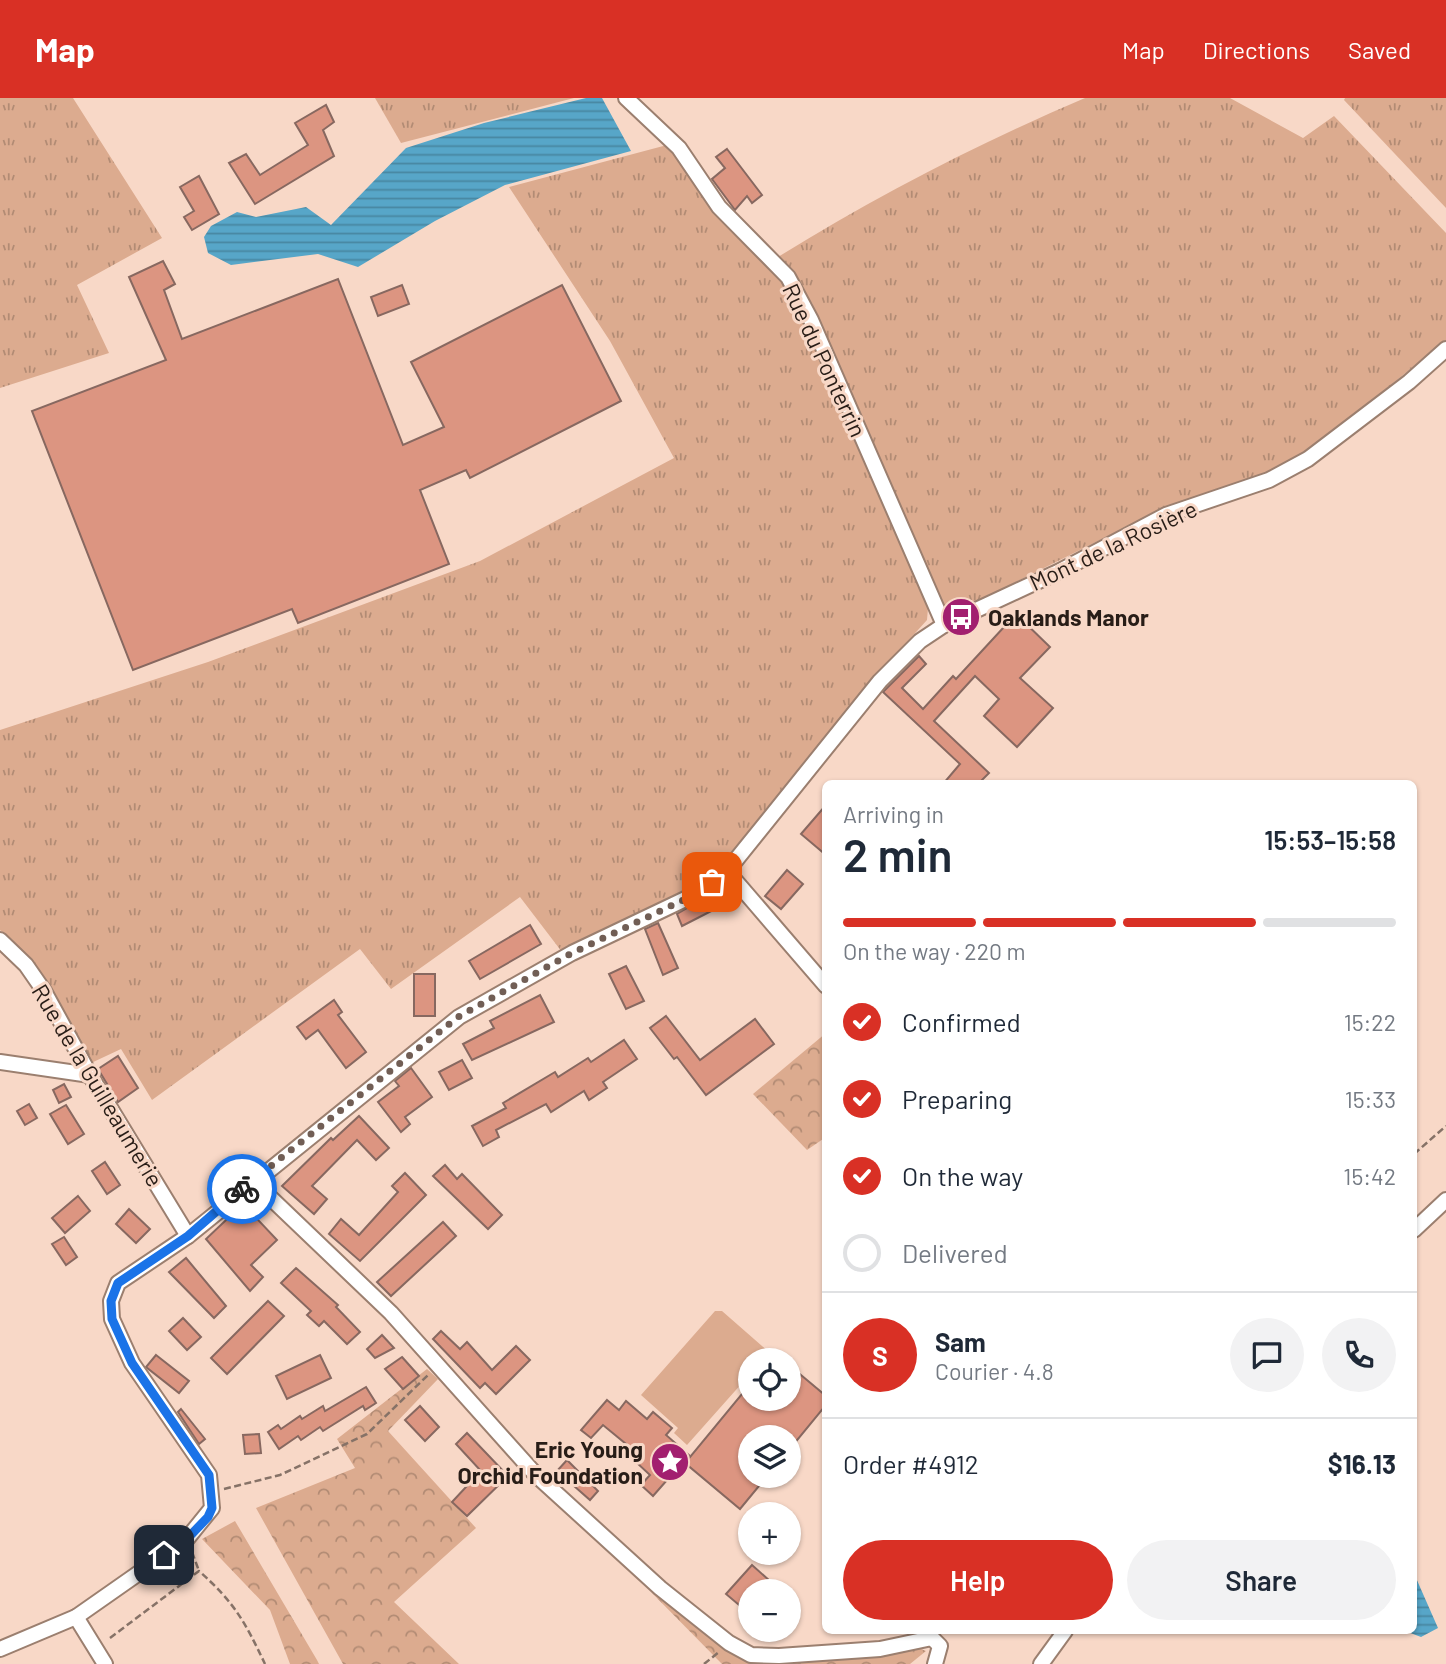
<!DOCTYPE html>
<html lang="en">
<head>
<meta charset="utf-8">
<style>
  body { margin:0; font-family:Barlow,sans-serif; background:#f2f2f3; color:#1f2937; height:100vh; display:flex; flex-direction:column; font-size:26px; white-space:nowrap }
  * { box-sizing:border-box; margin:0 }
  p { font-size:23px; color:#747a83 }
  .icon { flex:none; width:38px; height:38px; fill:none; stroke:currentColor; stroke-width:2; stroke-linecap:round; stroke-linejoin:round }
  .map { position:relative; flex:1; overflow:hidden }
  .drawer { position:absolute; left:822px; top:682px; width:595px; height:854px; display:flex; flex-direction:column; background:#fff; border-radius:10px; box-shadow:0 2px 5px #0004 }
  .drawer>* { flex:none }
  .buttons { position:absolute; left:738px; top:1250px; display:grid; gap:14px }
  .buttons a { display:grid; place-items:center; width:63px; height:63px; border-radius:50%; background:#fff; box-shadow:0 2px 5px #0004; font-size:35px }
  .pin { position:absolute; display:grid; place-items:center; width:60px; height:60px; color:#fff; margin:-30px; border-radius:14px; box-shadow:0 4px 10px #0006 }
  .courier { position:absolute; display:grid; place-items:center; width:70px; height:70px; margin:-35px; border:5px solid #1a73e8; border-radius:50%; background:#fff; color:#222; box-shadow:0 2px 9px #0007 }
  .head em { font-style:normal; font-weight:600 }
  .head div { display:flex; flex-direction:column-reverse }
  .head { display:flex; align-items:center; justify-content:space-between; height:119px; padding:0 21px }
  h1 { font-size:46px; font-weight:600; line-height:52px }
  .bar { display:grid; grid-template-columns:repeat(4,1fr); gap:10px 7px; align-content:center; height:84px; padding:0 21px }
  .bar i { height:9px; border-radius:5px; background:#e0e1e3 }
  .bar .selected { background:#d93025 }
  .bar p { grid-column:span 4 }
  .line { display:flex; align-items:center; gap:18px; padding:0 21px; border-top:2px solid #e0e1e3 }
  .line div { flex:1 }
  .round { display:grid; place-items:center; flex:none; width:74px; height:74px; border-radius:37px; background:#f2f2f3 }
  ol { padding:0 21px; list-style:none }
  li { display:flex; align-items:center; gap:21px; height:77px }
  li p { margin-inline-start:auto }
  li .icon { padding:7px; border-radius:50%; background:#d93025; color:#fff; stroke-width:4 }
  li:last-child { color:#747a83 }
  li i { width:38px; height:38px; border:4px solid #e0e1e3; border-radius:50% }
  .cta { display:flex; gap:14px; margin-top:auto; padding:14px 21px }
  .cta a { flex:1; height:80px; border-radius:42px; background:#d93025; color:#fff; font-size:28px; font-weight:600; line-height:80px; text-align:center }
  .cta a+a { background:#f2f2f3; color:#1f2937 }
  header { display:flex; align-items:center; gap:42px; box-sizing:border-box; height:98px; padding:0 35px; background:#d93025; color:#fff }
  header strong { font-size:33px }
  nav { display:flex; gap:38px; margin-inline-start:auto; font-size:24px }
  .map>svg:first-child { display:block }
</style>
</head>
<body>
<header>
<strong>Map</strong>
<nav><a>Map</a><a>Directions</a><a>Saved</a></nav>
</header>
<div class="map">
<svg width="1446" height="1566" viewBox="0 0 1446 1566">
  <defs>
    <pattern id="grass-tufts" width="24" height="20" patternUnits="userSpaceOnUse" patternTransform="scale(1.75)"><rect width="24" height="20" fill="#dcab8f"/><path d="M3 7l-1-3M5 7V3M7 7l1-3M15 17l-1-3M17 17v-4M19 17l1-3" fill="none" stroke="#b28b74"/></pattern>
    <pattern id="forest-crowns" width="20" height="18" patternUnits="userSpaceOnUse" patternTransform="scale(1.75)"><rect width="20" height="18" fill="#dcab8f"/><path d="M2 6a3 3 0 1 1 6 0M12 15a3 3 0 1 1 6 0" fill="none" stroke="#b28b74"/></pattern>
    <pattern id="water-rules" width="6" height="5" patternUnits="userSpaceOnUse" patternTransform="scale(1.75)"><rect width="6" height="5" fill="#57a6c8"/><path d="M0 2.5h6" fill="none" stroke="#4887a1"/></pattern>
  </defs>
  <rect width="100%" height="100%" fill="#f8d8c7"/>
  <g fill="url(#grass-tufts)">
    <polygon points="0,0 73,0 162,140 77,187 109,255 0,290"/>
    <polygon points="375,0 574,0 401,45"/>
    <path d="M1085,0H1230L1303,40L1334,18L1446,135V242L1311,352L1276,371L1170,407L956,514L944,510L812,205L778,159C876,98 979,45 1085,0Z"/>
    <polygon points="1345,0 1446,0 1446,110 1344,2"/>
    <polygon points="667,47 715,112 785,187 828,272 928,510 927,522 861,595 744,743 713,774 681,797 562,854 520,799 391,891 360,851 152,1002 121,951 89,966 42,878 0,832 0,632 208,564 480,463 674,360 610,243 509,89"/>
  </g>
  <g fill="url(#forest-crowns)">
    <polygon points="826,935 826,1039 807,1052 753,996"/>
    <polygon points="427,1271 438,1281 388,1333 476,1430 394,1504 459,1566 343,1566 256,1410 355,1370 337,1341"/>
    <polygon points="235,1423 317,1562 319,1566 290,1566 270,1512 202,1441"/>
    <polygon points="651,1494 655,1496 760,1566 722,1566"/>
    <polygon points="911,1547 926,1553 910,1566 774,1566 880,1556"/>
  </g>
  <polygon fill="#dcab8f" points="715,1213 722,1213 769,1254 762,1262 751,1262 751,1275 687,1347 674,1335 678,1330 641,1297"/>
  <g fill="url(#water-rules)">
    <polygon points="586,0 602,0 631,53 505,87 435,123 358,169 318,156 231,167 208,155 204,139 211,128 237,114 256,119 306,109 331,127 406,50 484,25"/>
    <polygon points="1416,1480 1438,1530 1421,1539 1405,1533 1414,1533"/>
  </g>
  <g fill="#dc9581" stroke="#876860" stroke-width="2">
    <polygon points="326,7 334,24 323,32 334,58 255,106 229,65 246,56 260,77 308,47 295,25"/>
    <polygon points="727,51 762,97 752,105 747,98 735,112 712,81 725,70 716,59"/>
    <polygon points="199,78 219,116 192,132 184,119 194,113 180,89"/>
    <polygon points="163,163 175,186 164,192 182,241 338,181 403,347 444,329 411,264 562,187 621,303 470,380 466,372 420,392 449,466 298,525 292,511 133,572 32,313 166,262 129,179"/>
    <polygon points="402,187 409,206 378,218 371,199"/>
    <polygon points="1016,516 1050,549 1020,580 1053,610 1017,649 984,618 999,601 975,578 934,623 989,675 978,686 943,686 960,666 883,594 919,558 926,566 902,590 923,611 953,578 956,581"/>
    <polygon points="826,707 826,757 801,736"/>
    <polygon points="787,772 803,786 781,811 765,798"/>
    <polygon points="716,793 723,807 682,828 677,816"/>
    <polygon points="658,825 678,870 663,877 645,831"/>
    <polygon points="530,827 541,846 480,881 469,863"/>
    <polygon points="626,868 644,903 626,911 609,876"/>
    <rect x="414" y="876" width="21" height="42"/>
    <polygon points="540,897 554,924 472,962 463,946 494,930 490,923"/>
    <polygon points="334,902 342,914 338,917 366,954 346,970 318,932 306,941 297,929"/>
    <polygon points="666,918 700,962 755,921 774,946 706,997 677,959 674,961 650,930"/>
    <polygon points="624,942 637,961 603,984 607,990 589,1002 584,993 551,1014 546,1006 496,1032 499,1039 483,1048 472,1028 506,1010 503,1005 555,974 558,979 588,960 591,964"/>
    <polygon points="118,958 138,990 118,1004 98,971"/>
    <polygon points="462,962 472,980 449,992 439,974"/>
    <polygon points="411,970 432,999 405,1019 410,1026 401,1034 378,1004 399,988 395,983"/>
    <polygon points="64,986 71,999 59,1005 53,992"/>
    <polygon points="29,1006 37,1020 25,1027 17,1013"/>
    <polygon points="66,1007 84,1036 68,1046 50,1016"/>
    <polygon points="359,1018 389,1050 376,1062 357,1042 312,1088 327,1101 314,1116 282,1088 331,1040 333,1042"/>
    <polygon points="105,1064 120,1087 107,1096 92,1073"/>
    <polygon points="445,1067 457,1081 462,1076 502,1117 488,1131 433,1078"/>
    <polygon points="405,1075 426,1097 360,1163 329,1136 341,1121 359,1137 398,1094 392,1088"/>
    <polygon points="78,1098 90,1113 65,1135 52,1120"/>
    <polygon points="243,1106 277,1142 251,1167 263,1179 250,1193 206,1141"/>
    <polygon points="129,1111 150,1131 136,1145 116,1126"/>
    <polygon points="443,1124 456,1138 391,1198 377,1184"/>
    <polygon points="64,1139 77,1159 66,1167 52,1146"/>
    <polygon points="186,1160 226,1208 214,1220 169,1174"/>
    <polygon points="296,1170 338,1207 336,1209 360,1234 347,1246 324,1223 319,1228 307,1217 311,1213 281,1185"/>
    <polygon points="268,1203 284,1218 227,1276 211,1260"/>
    <polygon points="183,1220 201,1239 187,1252 169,1233"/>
    <polygon points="441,1233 460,1251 467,1244 492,1272 516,1248 530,1262 496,1296 485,1285 480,1290 433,1241"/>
    <polygon points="382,1237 394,1250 375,1260 367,1251"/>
    <polygon points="156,1257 189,1283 179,1295 146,1269"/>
    <polygon points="320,1257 331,1280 287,1301 276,1278"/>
    <polygon points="402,1259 419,1278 403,1291 385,1271"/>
    <polygon points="789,1267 826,1298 826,1307 789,1352 789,1339 751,1339 751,1377 768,1377 740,1411 685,1365 751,1285 751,1300 789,1300"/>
    <polygon points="366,1289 376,1305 365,1312 363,1308 323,1333 320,1329 301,1342 298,1338 279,1351 268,1334 278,1327 281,1331 300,1318 302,1321 323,1308 325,1313"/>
    <polygon points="607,1302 619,1312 626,1303 647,1321 653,1314 672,1330 666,1337 689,1357 653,1398 641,1387 650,1377 622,1351 626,1346 603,1327 591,1340 581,1332"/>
    <polygon points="420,1308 439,1329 425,1343 405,1322"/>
    <polygon points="181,1311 205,1341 199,1346 178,1314"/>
    <polygon points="467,1335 508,1378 467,1418 452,1404 481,1373 456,1346"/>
    <polygon points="259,1336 261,1355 245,1356 243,1337"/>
    <polygon points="567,1362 598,1393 590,1402 557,1373"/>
    <polygon points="752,1467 781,1493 751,1493 751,1517 726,1496"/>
  </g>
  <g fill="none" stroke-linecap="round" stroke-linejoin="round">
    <g stroke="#9b7f6f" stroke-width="18">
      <g id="minor">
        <polyline points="626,0 679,50 719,109 788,179 811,222 944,527"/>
        <polyline points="727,773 826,888"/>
        <polyline points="0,842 26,867 44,893 90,977 188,1138"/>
        <polyline points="0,964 90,977"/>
        <polyline points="253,1083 391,1215 536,1377 660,1490 729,1545 751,1557 779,1558 880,1551 932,1540 940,1548 935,1566"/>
        <polyline points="1414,1132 1446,1102"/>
        <polyline points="76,1519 105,1566"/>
        <polyline points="0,1551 76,1519 186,1442 212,1410 209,1377 132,1265 112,1221 111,1203 118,1185 188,1138 459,919 572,855 698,795 727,773 880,583 920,543 944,527 1060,473 1166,417 1269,382 1308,361 1409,284 1446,251"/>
        <polyline points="1041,1566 1065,1533"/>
      </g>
    </g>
    <g stroke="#867267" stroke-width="2.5" stroke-dasharray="7 3.5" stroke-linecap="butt">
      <polyline points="1414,1056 1446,1028"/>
      <polyline points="224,1391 280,1377 367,1336 428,1277"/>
      <polyline points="192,1454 199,1473"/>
      <path d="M110,1540L199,1473C235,1505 245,1524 265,1566"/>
      <polyline points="704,1566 719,1554"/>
    </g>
    <use href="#minor" stroke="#fff" stroke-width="14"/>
  </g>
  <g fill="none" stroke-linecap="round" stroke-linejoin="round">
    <polyline stroke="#715e55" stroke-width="7" stroke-dasharray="0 12.6" points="242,1091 458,919 572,855 698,795 712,784"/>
    <polyline stroke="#1a73e8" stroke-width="9" points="164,1457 186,1442 208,1419 212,1410 209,1377 132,1265 112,1221 111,1203 118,1185 188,1138 242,1091"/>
  </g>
  <defs>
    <g id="bus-disc" transform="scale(2.0125)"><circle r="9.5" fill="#a21f6f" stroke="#f8d8c7"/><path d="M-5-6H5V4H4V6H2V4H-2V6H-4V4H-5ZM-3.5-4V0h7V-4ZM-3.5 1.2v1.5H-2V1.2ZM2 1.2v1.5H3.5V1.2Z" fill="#fff"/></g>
    <g id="sight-disc" transform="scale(2.0125)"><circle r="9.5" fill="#a21f6f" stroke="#f8d8c7"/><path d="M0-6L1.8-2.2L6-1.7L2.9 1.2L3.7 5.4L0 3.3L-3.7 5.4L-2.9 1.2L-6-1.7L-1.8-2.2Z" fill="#fff"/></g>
  </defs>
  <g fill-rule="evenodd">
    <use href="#bus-disc" x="961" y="519"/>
    <use href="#sight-disc" x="670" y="1364"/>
  </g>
  <g text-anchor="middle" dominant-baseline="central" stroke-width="6" stroke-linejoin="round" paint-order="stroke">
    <g font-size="23" fill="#281d17" stroke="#f8d8c7">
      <text transform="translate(825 262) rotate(65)">Rue du Ponterrin</text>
      <text transform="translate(1113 447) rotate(-25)">Mont de la Rosière</text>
      <text transform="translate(98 987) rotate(59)">Rue de la Guilleaumerie</text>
    </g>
    <g font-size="23" font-weight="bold" fill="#281d17" stroke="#f8d8c7" text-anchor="start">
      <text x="988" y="519">Oaklands Manor</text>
      <text x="643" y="1351" text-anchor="end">Eric Young<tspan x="643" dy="26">Orchid Foundation</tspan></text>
    </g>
  </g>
</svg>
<div class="buttons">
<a><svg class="icon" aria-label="locate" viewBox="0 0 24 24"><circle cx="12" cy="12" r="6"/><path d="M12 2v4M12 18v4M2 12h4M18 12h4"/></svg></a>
<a><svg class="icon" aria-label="layers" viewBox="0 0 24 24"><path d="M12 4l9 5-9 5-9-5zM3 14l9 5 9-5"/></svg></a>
<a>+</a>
<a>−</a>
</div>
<div class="pin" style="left:712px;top:784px;background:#ea580c"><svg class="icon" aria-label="bag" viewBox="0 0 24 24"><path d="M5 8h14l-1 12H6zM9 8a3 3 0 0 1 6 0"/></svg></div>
<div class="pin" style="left:164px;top:1457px;background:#1f2937"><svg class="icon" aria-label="home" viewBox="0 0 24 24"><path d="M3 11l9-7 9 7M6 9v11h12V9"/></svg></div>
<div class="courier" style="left:242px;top:1091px"><svg class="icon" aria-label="bike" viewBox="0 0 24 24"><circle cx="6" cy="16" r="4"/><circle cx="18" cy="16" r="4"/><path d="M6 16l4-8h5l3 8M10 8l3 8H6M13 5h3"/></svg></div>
<section class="drawer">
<div class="head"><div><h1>2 min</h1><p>Arriving in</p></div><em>15:53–15:58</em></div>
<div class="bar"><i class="selected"></i><i class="selected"></i><i class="selected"></i><i></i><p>On the way · 220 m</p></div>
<ol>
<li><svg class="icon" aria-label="check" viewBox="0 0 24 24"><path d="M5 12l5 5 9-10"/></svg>Confirmed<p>15:22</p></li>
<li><svg class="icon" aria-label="check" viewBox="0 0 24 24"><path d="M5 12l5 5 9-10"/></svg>Preparing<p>15:33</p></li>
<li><svg class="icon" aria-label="check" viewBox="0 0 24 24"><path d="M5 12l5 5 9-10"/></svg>On the way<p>15:42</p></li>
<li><i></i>Delivered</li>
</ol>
<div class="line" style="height:126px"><b class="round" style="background:#d93025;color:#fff">S</b><div><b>Sam</b><p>Courier · 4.8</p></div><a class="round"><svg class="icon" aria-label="chat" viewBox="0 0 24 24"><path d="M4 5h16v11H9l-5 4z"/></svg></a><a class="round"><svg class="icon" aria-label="phone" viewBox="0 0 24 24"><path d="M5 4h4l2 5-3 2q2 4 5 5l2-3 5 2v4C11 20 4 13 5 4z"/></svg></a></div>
<div class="line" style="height:91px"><div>Order #4912</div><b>$16.13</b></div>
<div class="cta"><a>Help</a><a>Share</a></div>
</section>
</div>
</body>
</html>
